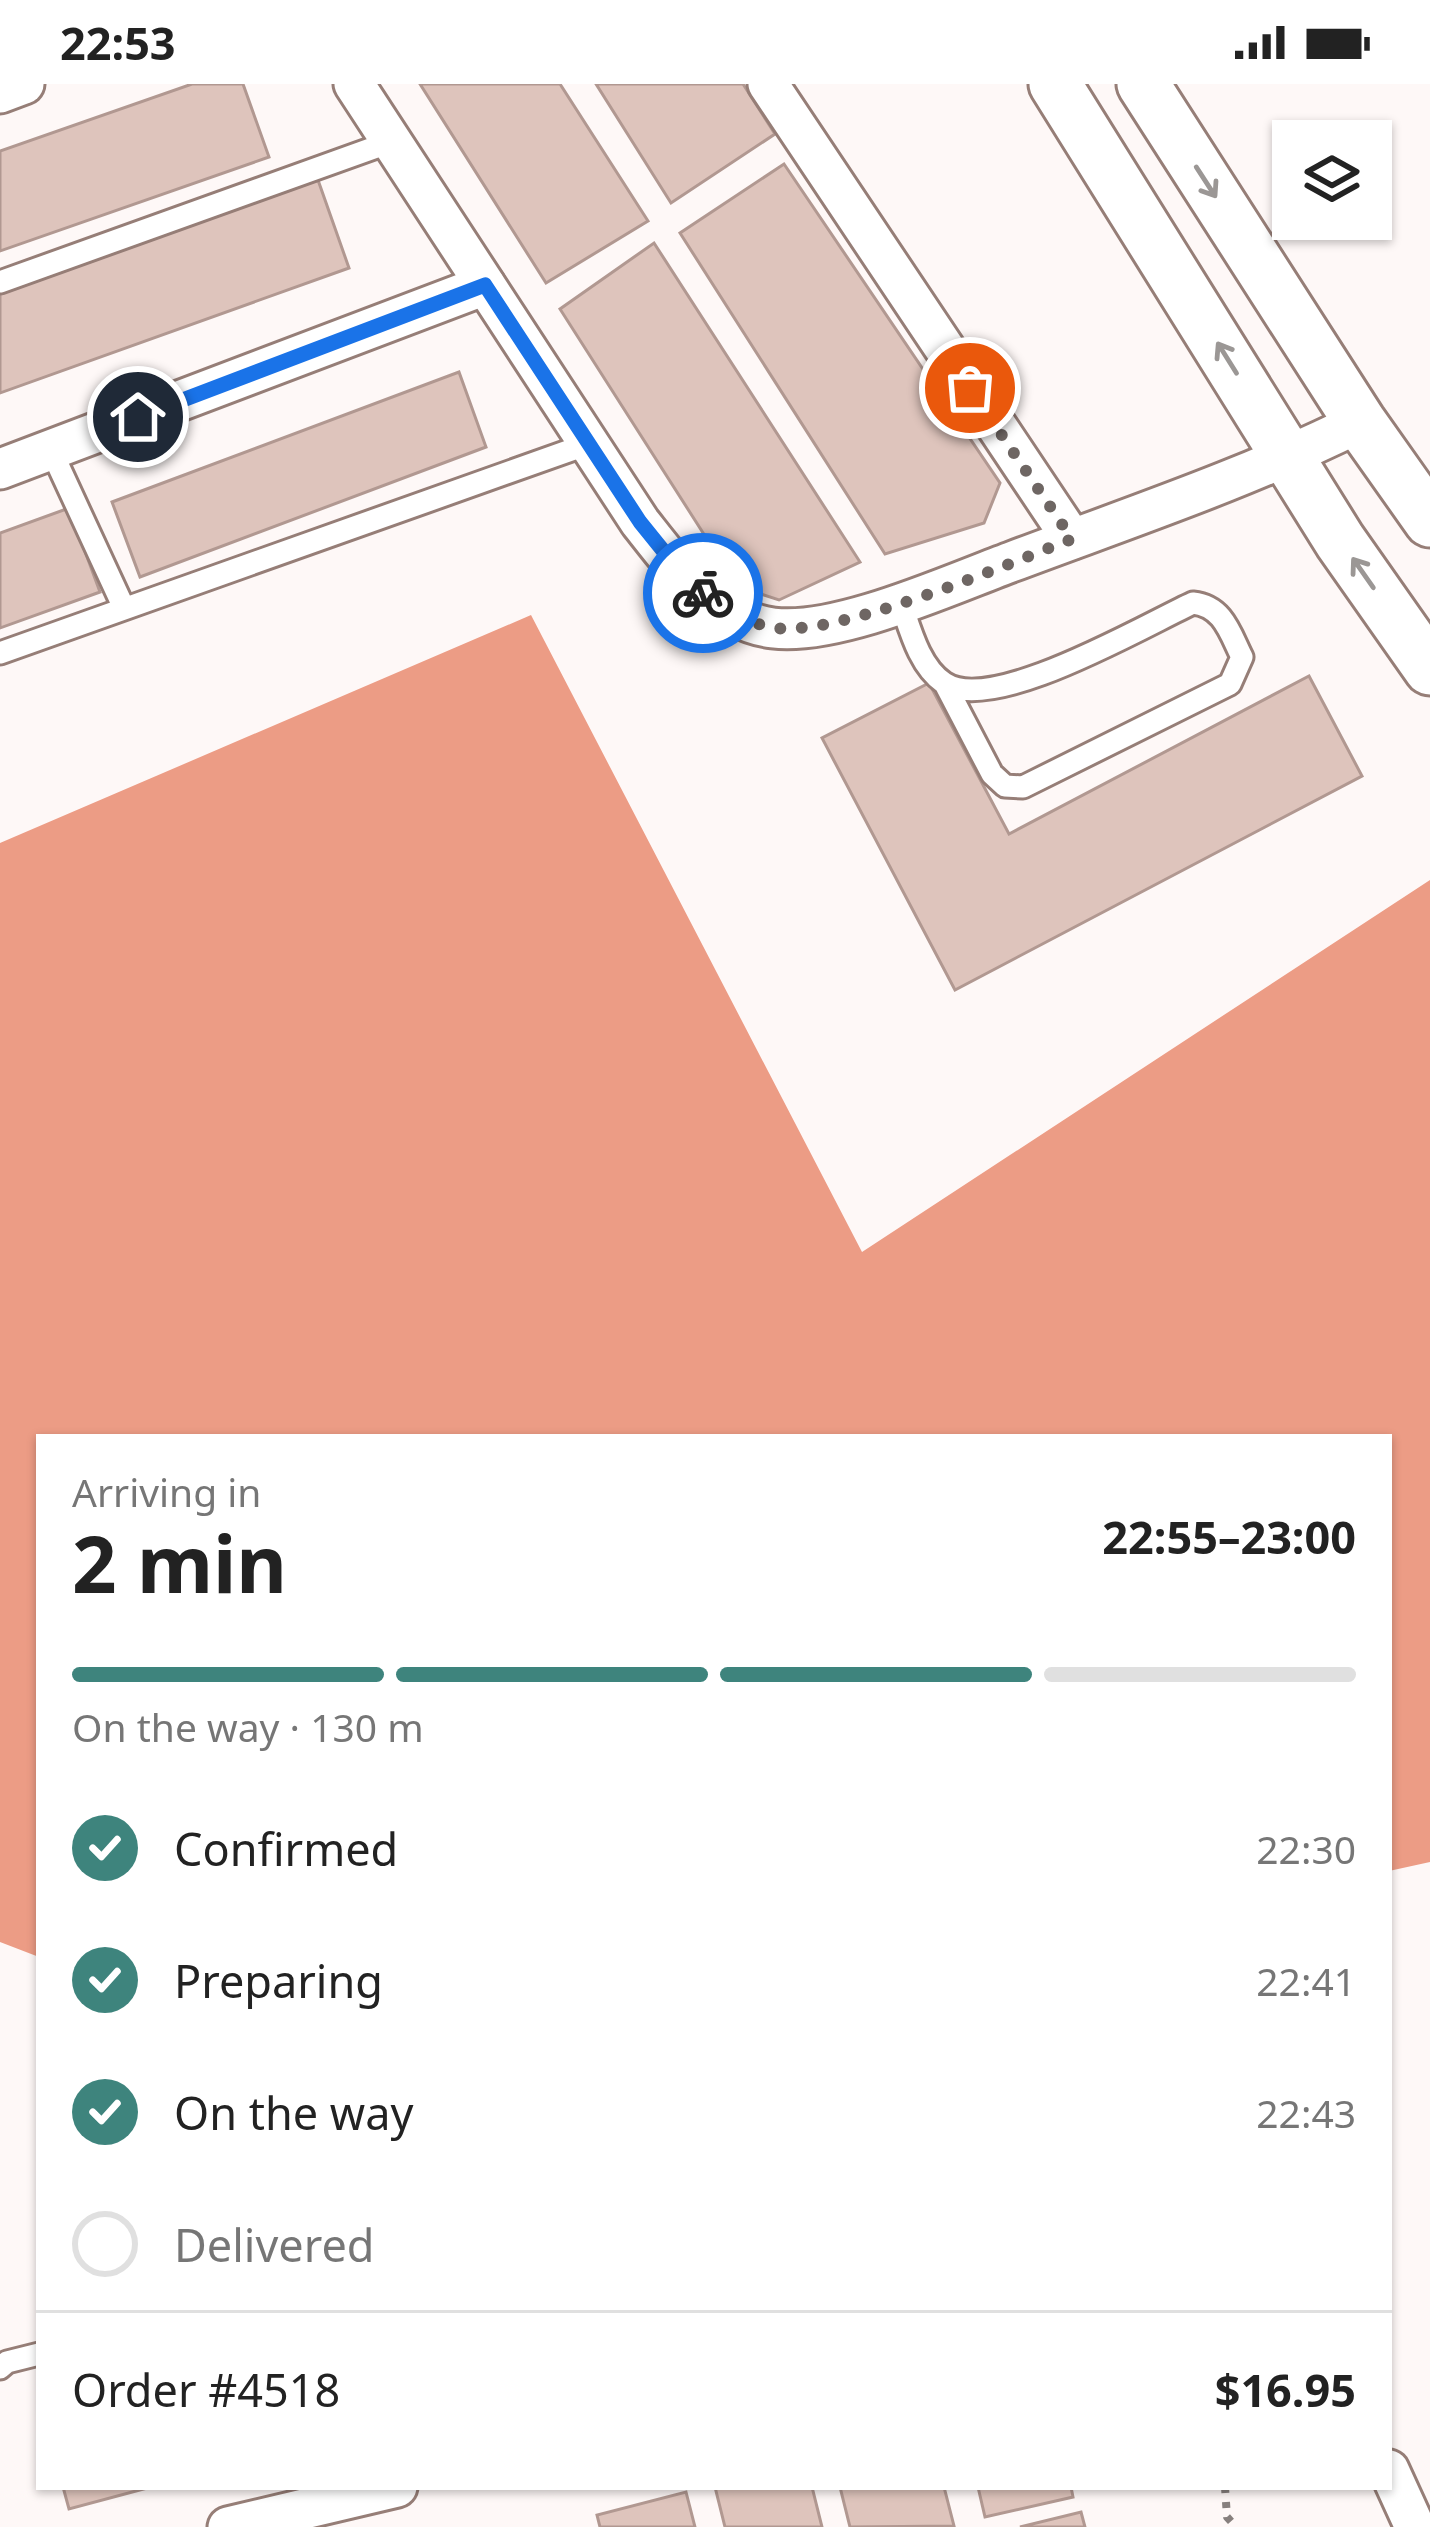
<!DOCTYPE html>
<html lang="en">
<head>
<meta charset="utf-8">
<style>
  body { margin:0; font-family:"Noto Sans",sans-serif; background:#f6f6f6; color:#222; height:100vh; display:flex; flex-direction:column; font-size:45px; white-space:nowrap }
  * { box-sizing:border-box; margin:0 }
  p { font-size:39px; color:#767676 }
  .icon { flex:none; width:66px; height:66px; fill:none; stroke:currentColor; stroke-width:2; stroke-linecap:round; stroke-linejoin:round }
  .map { position:relative; flex:1; overflow:hidden }
  .sheet { position:absolute; left:36px; top:1350px; width:1356px; height:1056px; display:flex; flex-direction:column; background:#fff; border-radius:0px; box-shadow:0 3px 9px #0004 }
  .sheet>* { flex:none }
  .tools { position:absolute; left:1272px; top:36px; display:grid; gap:24px }
  .tools a { display:grid; place-items:center; width:120px; height:120px; border-radius:0px; background:#fff; box-shadow:0 3px 9px #0004; font-size:60px }
  .pin { position:absolute; display:grid; place-items:center; width:102px; height:102px; color:#fff; margin:-51px; border:6px solid #fff; border-radius:50%; box-shadow:0 3px 12px #0007 }
  .courier { position:absolute; display:grid; place-items:center; width:120px; height:120px; margin:-60px; border:9px solid #1a73e8; border-radius:50%; background:#fff; color:#222; box-shadow:0 3px 15px #0007 }
  .headline em { font-style:normal; font-weight:700 }
  .headline div { display:flex; flex-direction:column-reverse }
  .headline { display:flex; align-items:center; justify-content:space-between; height:204px; padding:0 36px }
  h1 { font-size:78px; font-weight:700; line-height:90px }
  .bar { display:grid; grid-template-columns:repeat(4,1fr); gap:18px 12px; align-content:center; height:144px; padding:0 36px }
  .bar i { height:15px; border-radius:9px; background:#e0e0e0 }
  .bar .selected { background:#3e847d }
  .bar p { grid-column:span 4 }
  .line { display:flex; align-items:center; gap:30px; padding:0 36px; border-top:3px solid #e0e0e0 }
  .line div { flex:1 }
  ol { padding:0 36px; list-style:none }
  li { display:flex; align-items:center; gap:36px; height:132px }
  li p { margin-inline-start:auto }
  li .icon { padding:12px; border-radius:50%; background:#3e847d; color:#fff; stroke-width:4 }
  li:last-child { color:#767676 }
  li i { width:66px; height:66px; border:6px solid #e0e0e0; border-radius:50% }
  .status { display:flex; justify-content:space-between; align-items:center; height:84px; padding:0 60px; background:#fff; direction:ltr }
  .status svg { height:33px; fill:currentColor }
  .map>svg:first-child { display:block }
</style>
</head>
<body>
<div class="status"><b>22:53</b><svg viewBox="0 0 49 12"><path d="M0 12V9h3v3zM5 12V6h3v6zM10 12V3h3v9zM15 12V0h3v12zM26 1h20v11H26zM47 4h2v5h-2z"/></svg></div>
<div class="map">
<svg width="1430" height="2443" viewBox="0 0 1430 2443">
  <rect width="100%" height="100%" fill="#fef8f7"/>
  <polygon fill="#ec9c85" points="531,531 862,1168 1430,796 1430,1778 1389,1787 1389,1353 39,1353 39,1873 0,1858 0,759"/>
  <g fill="#dec4bc" stroke="#b19891" stroke-width="3">
    <polygon points="192,0 243,0 269,73 0,167 0,67"/>
    <polygon points="420,0 560,0 648,137 546,199"/>
    <polygon points="596,0 743,0 775,50 671,119"/>
    <polygon points="784,80 1000,399 984,439 885,470 680,149"/>
    <polygon points="318,96 349,184 0,309 0,210"/>
    <polygon points="654,159 860,478 779,516 737,502 560,225"/>
    <polygon points="459,288 486,363 140,493 112,418"/>
    <polygon points="69,424 100,508 0,544 0,449"/>
    <polygon points="1309,592 1362,692 955,906 822,654 929,599 1009,750"/>
    <polygon points="63,2403 151,2403 69,2425"/>
    <polygon points="715,2403 812,2403 822,2443 725,2443"/>
    <polygon points="840,2403 944,2403 954,2442 850,2443"/>
    <polygon points="978,2403 1071,2403 1073,2413 985,2433"/>
    <polygon points="686,2408 695,2443 600,2443 597,2431"/>
    <polygon points="1081,2428 1085,2443 1020,2443"/>
  </g>
  <g fill="none" stroke-linecap="round" stroke-linejoin="round">
    <g stroke="#967e77" stroke-width="27">
      <g id="service">
        <polyline points="0,198 393,57"/>
        <polyline points="51,366 124,524"/>
        <path d="M901,519C910,545 919,582 944,599C992,631 1143,542 1193,519C1223,522 1230,549 1242,573L1230,600L1023,703L1005,702L992,690L945,600"/>
        <polyline points="0,569 588,360"/>
        <polyline points="0,2284 7,2278 39,2270"/>
      </g>
    </g>
    <g stroke="#967e77" stroke-width="45">
      <g id="minor">
        <path d="M354,0L640,438C674,481 713,536 773,544C837,552 949,501 1011,478C1128,434 1248,394 1360,338"/>
        <polyline points="768,0 1072,455"/>
        <polyline points="0,9 24,0"/>
        <polyline points="0,385 485,201"/>
        <polyline points="1389,2386 1415,2443"/>
        <polyline points="228,2443 397,2403"/>
      </g>
    </g>
    <g stroke="#967e77" stroke-width="57">
      <g id="tertiary">
        <polyline points="1055,0 1340,457 1430,585"/>
        <polyline points="1143,0 1360,338 1430,437"/>
      </g>
    </g>
    <polyline stroke="#87807e" stroke-width="8" stroke-dasharray="6 9" stroke-linecap="butt" points="1225,2403 1227,2433 1236,2443"/>
    <use href="#service" stroke="#fff" stroke-width="21"/>
    <use href="#minor" stroke="#fff" stroke-width="39"/>
    <use href="#tertiary" stroke="#fff" stroke-width="51"/>
  </g>
  <defs><path id="oneway-shaft" d="M-6 0H5M1.5-3L5.5 0L1.5 3" fill="none" stroke-width="1.6" stroke-linecap="round" stroke-linejoin="round" transform="scale(3)"/></defs>
  <g stroke="#9b9795">
    <use href="#oneway-shaft" transform="translate(1206 98) rotate(57)"/>
    <use href="#oneway-shaft" transform="translate(1227 274) rotate(-122)"/>
    <use href="#oneway-shaft" transform="translate(1363 489) rotate(-125)"/>
  </g>
  <g fill="none" stroke-linecap="round" stroke-linejoin="round">
    <path stroke="#6e6663" stroke-width="12" stroke-dasharray="0 21.6" d="M703,509C722,525 744,537 769,543C830,557 1007,480 1072,455L970,304"/>
    <polyline stroke="#1a73e8" stroke-width="15" points="138,333 485,201 640,438 682,490 703,509"/>
  </g>
</svg>
<div class="tools">
<a><svg class="icon" aria-label="layers" viewBox="0 0 24 24"><path d="M12 4l9 5-9 5-9-5zM3 14l9 5 9-5"/></svg></a>
</div>
<div class="pin" style="left:970px;top:304px;background:#ea580c"><svg class="icon" aria-label="bag" viewBox="0 0 24 24"><path d="M5 8h14l-1 12H6zM9 8a3 3 0 0 1 6 0"/></svg></div>
<div class="pin" style="left:138px;top:333px;background:#1f2937"><svg class="icon" aria-label="home" viewBox="0 0 24 24"><path d="M3 11l9-7 9 7M6 9v11h12V9"/></svg></div>
<div class="courier" style="left:703px;top:509px"><svg class="icon" aria-label="bike" viewBox="0 0 24 24"><circle cx="6" cy="16" r="4"/><circle cx="18" cy="16" r="4"/><path d="M6 16l4-8h5l3 8M10 8l3 8H6M13 5h3"/></svg></div>
<section class="sheet">
<div class="headline"><div><h1>2 min</h1><p>Arriving in</p></div><em>22:55–23:00</em></div>
<div class="bar"><i class="selected"></i><i class="selected"></i><i class="selected"></i><i></i><p>On the way · 130 m</p></div>
<ol>
<li><svg class="icon" aria-label="check" viewBox="0 0 24 24"><path d="M5 12l5 5 9-10"/></svg>Confirmed<p>22:30</p></li>
<li><svg class="icon" aria-label="check" viewBox="0 0 24 24"><path d="M5 12l5 5 9-10"/></svg>Preparing<p>22:41</p></li>
<li><svg class="icon" aria-label="check" viewBox="0 0 24 24"><path d="M5 12l5 5 9-10"/></svg>On the way<p>22:43</p></li>
<li><i></i>Delivered</li>
</ol>
<div class="line" style="height:156px"><div>Order #4518</div><b>$16.95</b></div>
</section>
</div>
</body>
</html>
